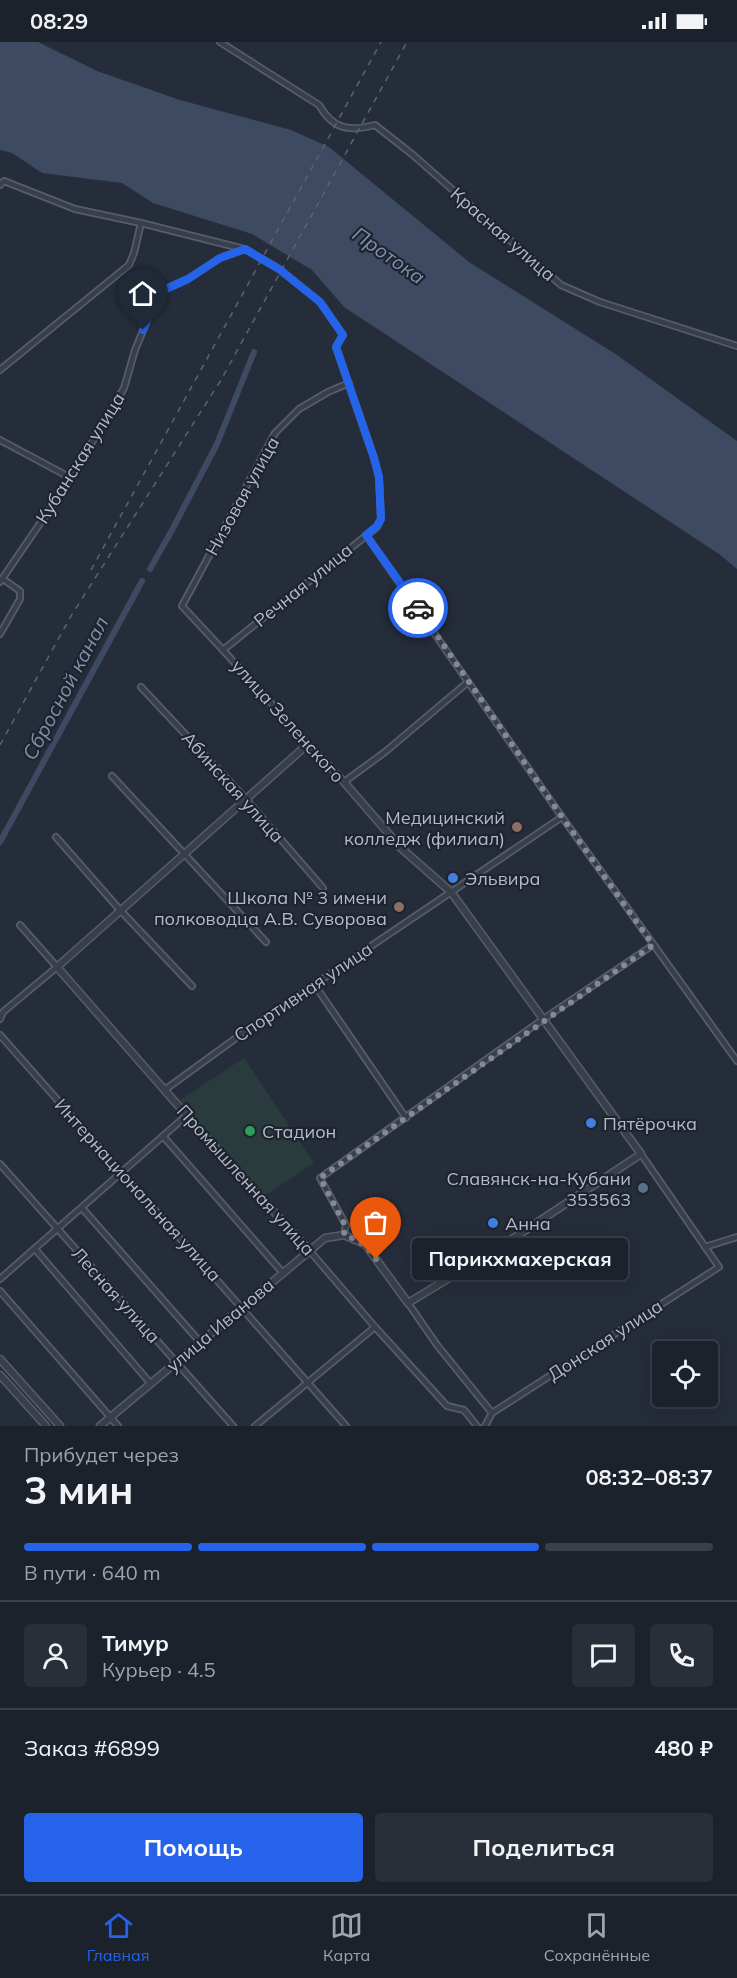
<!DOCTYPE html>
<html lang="ru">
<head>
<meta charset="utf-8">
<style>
  body { margin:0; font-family:Mulish,sans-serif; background:#292f38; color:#f1f3f6; height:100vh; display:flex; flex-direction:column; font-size:22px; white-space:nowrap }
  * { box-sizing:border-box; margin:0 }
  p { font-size:20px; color:#a0a4a9 }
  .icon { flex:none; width:33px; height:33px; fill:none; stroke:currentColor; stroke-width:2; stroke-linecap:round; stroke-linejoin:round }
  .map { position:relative; height:1384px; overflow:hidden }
  .drawer { display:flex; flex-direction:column; background:#1c222c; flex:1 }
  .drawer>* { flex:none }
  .buttons { position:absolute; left:652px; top:1299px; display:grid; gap:12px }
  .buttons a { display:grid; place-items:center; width:66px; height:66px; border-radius:6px; background:#1c222c; box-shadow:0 3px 15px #0003,0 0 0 2px #3a3f48; font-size:30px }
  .pin { position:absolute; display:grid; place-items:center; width:51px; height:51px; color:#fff; margin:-62px -26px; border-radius:50% 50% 50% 0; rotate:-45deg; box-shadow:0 0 6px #0007 }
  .pin .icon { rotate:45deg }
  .courier { position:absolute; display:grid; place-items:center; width:60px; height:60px; margin:-30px; border:4px solid #2563eb; border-radius:50%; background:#fff; color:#222; box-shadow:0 2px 8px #0007 }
  .bubble { position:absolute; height:42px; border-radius:6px; background:#1c222c; box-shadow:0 3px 15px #0003,0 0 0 2px #3a3f48; font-size:20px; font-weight:700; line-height:42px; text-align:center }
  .overview em { font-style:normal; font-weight:700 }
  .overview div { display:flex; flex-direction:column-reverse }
  .overview { display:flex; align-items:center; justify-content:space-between; height:102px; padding:0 24px }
  h1 { font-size:39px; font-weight:700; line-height:45px }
  .bar { display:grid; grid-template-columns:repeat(4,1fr); gap:9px 6px; align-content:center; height:72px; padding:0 24px }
  .bar i { height:8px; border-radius:4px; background:#3a3f48 }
  .bar .active { background:#2563eb }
  .bar p { grid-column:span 4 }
  .line { display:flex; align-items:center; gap:15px; padding:0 24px; border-top:2px solid #3a3f48 }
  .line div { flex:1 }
  .round { display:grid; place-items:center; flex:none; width:63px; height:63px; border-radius:6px; background:#292f38 }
  .cta { display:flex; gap:12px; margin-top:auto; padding:12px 24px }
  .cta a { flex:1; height:69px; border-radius:6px; background:#2563eb; color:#fff; font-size:24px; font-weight:700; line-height:69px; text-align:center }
  .cta a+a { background:#292f38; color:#f1f3f6 }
  .status { display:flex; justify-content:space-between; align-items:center; height:42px; padding:0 30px; background:#1c222c; direction:ltr }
  .status svg { height:16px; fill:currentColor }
  .tab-bar { display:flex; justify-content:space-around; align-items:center; height:84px; border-top:2px solid #3a3f48; background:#1c222c; font-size:16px; color:#a0a4a9 }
  .tab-bar a { display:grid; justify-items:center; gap:3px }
  .tab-bar .active { color:#2563eb }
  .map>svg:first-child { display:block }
</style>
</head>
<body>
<div class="status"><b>08:29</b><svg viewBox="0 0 49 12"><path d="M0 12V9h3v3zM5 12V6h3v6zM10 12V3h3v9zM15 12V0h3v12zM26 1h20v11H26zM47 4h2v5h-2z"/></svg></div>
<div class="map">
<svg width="737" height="1384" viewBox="0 0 737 1384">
  <rect width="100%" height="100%" fill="#262d3a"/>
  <polygon fill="#2a3b3d" points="244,1016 314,1121 263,1155 180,1058"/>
  <polygon fill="#3d4a61" points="0,0 38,0 97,29 180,58 291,88 329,105 469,220 617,313 737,399 737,527 719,512 344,265 312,228 252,192 153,161 122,141 42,131 12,111 0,108"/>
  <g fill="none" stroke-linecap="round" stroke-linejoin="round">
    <g stroke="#3d4a61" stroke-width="6">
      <polyline points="150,527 172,488 217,402 254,310"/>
      <polyline points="0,800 142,539"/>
    </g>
    <g stroke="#575d68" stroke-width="8">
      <g id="minor">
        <path d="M220,0L319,63C333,87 348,90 375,83L413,113L561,243L600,260L737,304"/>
        <polyline points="0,143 4,139 75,167 141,181 244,207"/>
        <polyline points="0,328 129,223 134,211 141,181"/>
        <polyline points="0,398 71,436"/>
        <polyline points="366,493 562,775 737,1019"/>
        <polyline points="0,540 71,436 124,346 135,308 159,250 188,237 220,216 245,207 279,227 320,260 343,293 336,305 374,416 379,435 381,477 377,485 223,608"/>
        <polyline points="0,592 20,557 20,549 3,537"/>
        <polyline points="141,645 245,756 323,846"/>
        <polyline points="308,702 223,608 182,564 275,391 299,367 328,350 349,341"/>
        <polyline points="112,734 266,900"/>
        <polyline points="344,740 385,710 468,640"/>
        <polyline points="56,795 120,868 192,944"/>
        <polyline points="314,942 406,1076"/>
        <polyline points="0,977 3,970 57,925 20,883"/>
        <polyline points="0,993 346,1384"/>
        <polyline points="166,1047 247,988 562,775"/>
        <polyline points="163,1094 282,1230"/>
        <polyline points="0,1122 233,1384"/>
        <polyline points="82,1166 200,1300"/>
        <polyline points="344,1193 346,1183 320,1136 542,978 653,903"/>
        <polyline points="705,1205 737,1195"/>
        <polyline points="35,1207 151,1342"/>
        <polyline points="309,1208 375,1285 447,1364 464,1368 477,1384"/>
        <polyline points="0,1237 187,1073"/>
        <polyline points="0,1249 118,1384"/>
        <polyline points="408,1261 437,1303 492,1371 485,1384"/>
        <polyline points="492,1371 719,1225 641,1112"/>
        <polyline points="255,1384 375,1285"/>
      </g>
    </g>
    <g stroke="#575d68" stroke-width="9">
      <g id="tertiary">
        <polyline points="0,1317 60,1384"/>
        <polyline points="0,1333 46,1384"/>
        <polyline points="100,1384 325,1196 344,1193 365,1202 408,1261 497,1207 641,1112 451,850 401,806 344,740 308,702 57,925 203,1092 309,1208"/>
      </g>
    </g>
    <use href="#minor" stroke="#393f4a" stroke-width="4.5"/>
    <use href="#tertiary" stroke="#393f4a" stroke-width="6"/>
    <g stroke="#5b6371" stroke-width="1.5" stroke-dasharray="6 6" stroke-linecap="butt">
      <polyline points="91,528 381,0"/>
      <polyline points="0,703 71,574 221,338 407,0"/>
    </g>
  </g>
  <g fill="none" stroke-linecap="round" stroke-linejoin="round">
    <path stroke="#838995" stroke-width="6" stroke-dasharray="0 10.8" d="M376,1217C366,1204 360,1198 344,1193L345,1183L320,1136L653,903L562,775L418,566"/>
    <polyline stroke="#2563eb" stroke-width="8" points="143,288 159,250 188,237 220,216 245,207 279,227 320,260 343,293 336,305 374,416 379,435 381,477 377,484 366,493 418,566"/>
  </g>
  <g fill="#8d6e63" stroke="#1e242f" stroke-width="2">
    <circle cx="517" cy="785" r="6"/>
    <circle cx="399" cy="865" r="6"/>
  </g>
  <g fill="#3f7fe0" stroke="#1e242f" stroke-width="2">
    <circle cx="453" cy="836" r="6"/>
    <circle cx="591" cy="1081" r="6"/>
    <circle cx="493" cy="1181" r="6"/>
  </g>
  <circle fill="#2e9e5b" stroke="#1e242f" stroke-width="2" cx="250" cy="1089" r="6"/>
  <circle fill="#5c6f8a" stroke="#1e242f" stroke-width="2" cx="643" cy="1146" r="6"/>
  <g text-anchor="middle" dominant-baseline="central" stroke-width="4.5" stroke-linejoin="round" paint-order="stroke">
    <g font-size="18" fill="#b5bac6" stroke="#1e242f">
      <text transform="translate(503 192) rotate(41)">Красная улица</text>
      <text transform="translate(80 416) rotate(-58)">Кубанская улица</text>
      <text transform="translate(242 454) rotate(-61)">Низовая улица</text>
      <text transform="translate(303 543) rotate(-39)">Речная улица</text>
      <text transform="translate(288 679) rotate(48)">улица Зеленского</text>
      <text transform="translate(233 745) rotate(48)">Абинская улица</text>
      <text transform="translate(303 950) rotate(-34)">Спортивная улица</text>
      <text transform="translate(246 1138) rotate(48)">Промышленная улица</text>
      <text transform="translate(138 1148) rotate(48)">Интернациональная улица</text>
      <text transform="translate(116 1253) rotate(48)">Лесная улица</text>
      <text transform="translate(220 1283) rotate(-40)">улица Иванова</text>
      <text transform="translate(605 1298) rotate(-33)">Донская улица</text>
    </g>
    <g font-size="18" fill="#b5bac6" stroke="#1e242f" text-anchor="start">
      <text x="505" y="775" text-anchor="end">Медицинский<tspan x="505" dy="21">колледж (филиал)</tspan></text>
      <text x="465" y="836">Эльвира</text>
      <text x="387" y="855" text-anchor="end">Школа № 3 имени<tspan x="387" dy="21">полководца А.В. Суворова</tspan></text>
      <text x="603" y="1081">Пятёрочка</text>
      <text x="262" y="1089">Стадион</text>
      <text x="631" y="1136" text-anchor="end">Славянск-на-Кубани<tspan x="631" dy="21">353563</tspan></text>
      <text x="505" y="1181">Анна</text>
    </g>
    <g font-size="20" font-style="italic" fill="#7f8faa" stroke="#1e242f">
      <text transform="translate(389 213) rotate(35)">Протока</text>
      <text transform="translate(65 646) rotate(-62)">Сбросной канал</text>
    </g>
  </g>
</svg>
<div class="buttons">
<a><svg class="icon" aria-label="locate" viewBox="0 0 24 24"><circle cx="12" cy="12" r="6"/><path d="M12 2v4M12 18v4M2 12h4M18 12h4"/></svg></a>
</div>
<div class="pin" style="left:376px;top:1217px;background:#ea580c"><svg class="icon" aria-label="bag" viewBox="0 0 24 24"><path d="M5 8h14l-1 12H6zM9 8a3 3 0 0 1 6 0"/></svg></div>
<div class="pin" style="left:143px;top:288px;background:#1f2937"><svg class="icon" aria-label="home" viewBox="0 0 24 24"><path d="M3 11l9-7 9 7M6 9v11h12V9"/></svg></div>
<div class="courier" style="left:418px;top:566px"><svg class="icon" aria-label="car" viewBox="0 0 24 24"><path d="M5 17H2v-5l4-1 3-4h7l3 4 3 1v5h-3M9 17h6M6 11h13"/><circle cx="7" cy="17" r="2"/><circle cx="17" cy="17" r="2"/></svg></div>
<div class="bubble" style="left:412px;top:1196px;width:216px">Парикхмахерская</div>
</div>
<section class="drawer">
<div class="overview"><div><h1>3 мин</h1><p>Прибудет через</p></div><em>08:32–08:37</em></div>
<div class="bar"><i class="active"></i><i class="active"></i><i class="active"></i><i></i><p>В пути · 640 m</p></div>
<div class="line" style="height:108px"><a class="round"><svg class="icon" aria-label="person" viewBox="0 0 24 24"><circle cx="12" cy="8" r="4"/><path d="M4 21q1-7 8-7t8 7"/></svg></a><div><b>Тимур</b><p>Курьер · 4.5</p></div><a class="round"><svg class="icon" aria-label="chat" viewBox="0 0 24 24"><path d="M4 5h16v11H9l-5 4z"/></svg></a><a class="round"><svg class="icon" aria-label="phone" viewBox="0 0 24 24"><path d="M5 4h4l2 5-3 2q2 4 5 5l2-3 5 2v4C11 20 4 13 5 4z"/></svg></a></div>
<div class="line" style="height:78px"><div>Заказ #6899</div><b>480 ₽</b></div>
<div class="cta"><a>Помощь</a><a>Поделиться</a></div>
</section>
<nav class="tab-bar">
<a class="active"><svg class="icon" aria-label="home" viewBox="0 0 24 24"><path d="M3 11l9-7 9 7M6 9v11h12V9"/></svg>Главная</a>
<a><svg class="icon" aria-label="map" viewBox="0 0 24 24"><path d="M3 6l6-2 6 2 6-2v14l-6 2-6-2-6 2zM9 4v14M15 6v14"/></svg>Карта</a>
<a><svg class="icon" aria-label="saved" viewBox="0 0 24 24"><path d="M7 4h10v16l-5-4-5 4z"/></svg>Сохранённые</a>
</nav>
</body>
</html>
